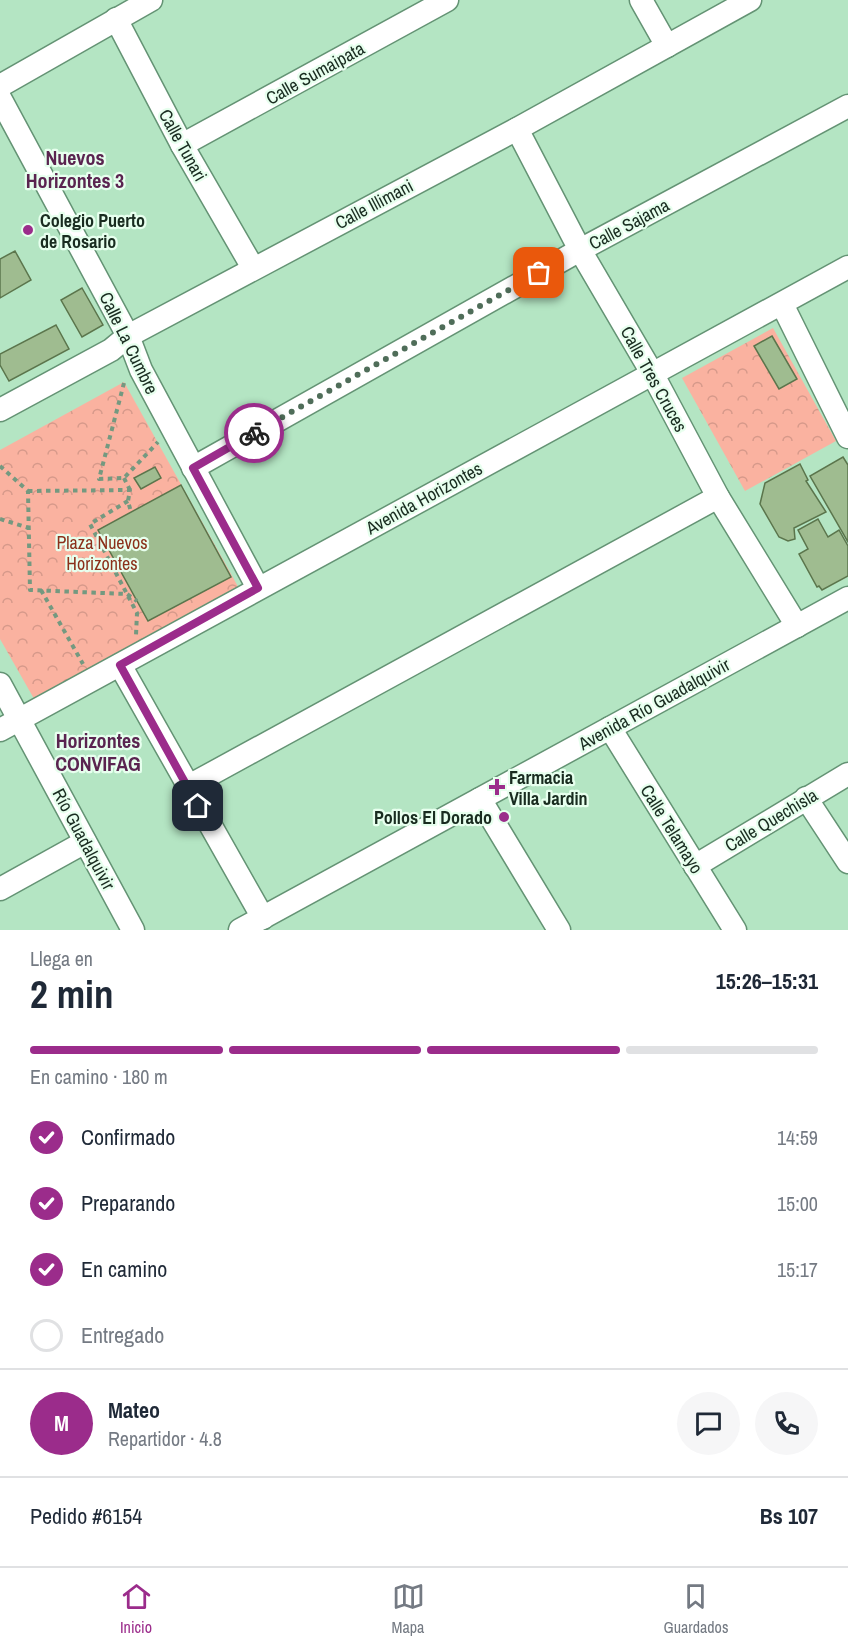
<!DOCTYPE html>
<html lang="es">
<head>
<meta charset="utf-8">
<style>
  body { margin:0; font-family:"Archivo Narrow",sans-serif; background:#f6f6f7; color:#1f2937; height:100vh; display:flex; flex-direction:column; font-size:22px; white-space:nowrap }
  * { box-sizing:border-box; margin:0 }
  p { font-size:20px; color:#747a83 }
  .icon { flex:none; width:33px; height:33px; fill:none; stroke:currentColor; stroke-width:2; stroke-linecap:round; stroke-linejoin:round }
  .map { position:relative; height:930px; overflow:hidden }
  .drawer { display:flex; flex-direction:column; background:#fff; flex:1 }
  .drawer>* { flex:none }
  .pin { position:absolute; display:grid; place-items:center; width:51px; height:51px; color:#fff; margin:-26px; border-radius:12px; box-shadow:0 3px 9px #0006 }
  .courier { position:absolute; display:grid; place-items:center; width:60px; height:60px; margin:-30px; border:4px solid #9b2c8b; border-radius:50%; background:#fff; color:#222; box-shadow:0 2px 8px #0007 }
  .summary em { font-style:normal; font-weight:700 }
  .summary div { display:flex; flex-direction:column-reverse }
  .summary { display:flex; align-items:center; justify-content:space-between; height:102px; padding:0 30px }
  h1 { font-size:39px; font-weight:700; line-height:45px }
  .bar { display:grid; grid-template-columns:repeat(4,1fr); gap:9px 6px; align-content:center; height:72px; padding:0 30px }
  .bar i { height:8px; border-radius:4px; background:#e0e1e3 }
  .bar .current { background:#9b2c8b }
  .bar p { grid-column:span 4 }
  .line { display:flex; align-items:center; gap:15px; padding:0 30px; border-top:2px solid #e0e1e3 }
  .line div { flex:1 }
  .round { display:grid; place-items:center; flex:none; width:63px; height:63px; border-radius:32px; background:#f6f6f7 }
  ol { padding:0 30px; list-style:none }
  li { display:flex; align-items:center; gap:18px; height:66px }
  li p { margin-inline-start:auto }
  li .icon { padding:6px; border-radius:50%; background:#9b2c8b; color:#fff; stroke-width:4 }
  li:last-child { color:#747a83 }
  li i { width:33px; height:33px; border:3px solid #e0e1e3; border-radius:50% }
  .dock { display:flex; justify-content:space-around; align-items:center; height:84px; border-top:2px solid #e0e1e3; background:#fff; font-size:16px; color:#747a83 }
  .dock a { display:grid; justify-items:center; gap:3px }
  .dock .current { color:#9b2c8b }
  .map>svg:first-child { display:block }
</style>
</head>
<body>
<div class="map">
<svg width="848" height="930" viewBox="0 0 848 930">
  <defs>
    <pattern id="park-crowns" width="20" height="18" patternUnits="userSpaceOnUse" patternTransform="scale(1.5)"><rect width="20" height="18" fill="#fab2a0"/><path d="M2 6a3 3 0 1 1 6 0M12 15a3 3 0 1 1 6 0" fill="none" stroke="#d6998a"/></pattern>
  </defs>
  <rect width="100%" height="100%" fill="#b4e5c3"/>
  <g fill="url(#park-crowns)">
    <polygon points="773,328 836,441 745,491 682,378"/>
    <polygon points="124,382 241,592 37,704 0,639 0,450"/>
  </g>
  <g fill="#9fbc90" stroke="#5b754c" stroke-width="1.5">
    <polygon points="15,251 31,280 0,298 0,259"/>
    <polygon points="82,288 103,325 82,337 61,300"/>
    <polygon points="56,325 69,349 9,381 0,365 0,354"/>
    <polygon points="772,336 797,379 779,389 754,346"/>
    <polygon points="843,457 848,465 848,542 810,476"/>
    <polygon points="800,464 808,480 806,481 826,512 794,528 795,539 788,541 779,537 760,504 765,483"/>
    <polygon points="155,467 161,478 141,489 134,478"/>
    <polygon points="181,485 231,577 148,621 98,530"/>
    <polygon points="818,519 828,537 839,530 848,546 848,576 822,590 819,586 817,587 799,554 808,549 798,530"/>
  </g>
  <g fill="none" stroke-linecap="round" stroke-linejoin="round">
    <g stroke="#649374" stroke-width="25">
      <g id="minor">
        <polyline points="641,0 667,46"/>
        <polyline points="116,19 182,145 253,268"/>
        <polyline points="0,86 151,0"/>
        <polyline points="0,98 128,336 141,370 258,588"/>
        <polyline points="517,129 580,250 652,373 718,497 797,626"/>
        <polyline points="182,145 447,0"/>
        <polyline points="782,304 848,437"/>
        <polyline points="0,410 111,350 128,336 517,129 750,0"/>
        <polyline points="193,468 580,250 848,106"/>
        <polyline points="120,665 263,918"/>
        <polyline points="0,684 133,930"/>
        <polyline points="610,728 735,930"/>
        <polyline points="0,730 848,267"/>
        <polyline points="187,787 718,497"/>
        <polyline points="806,798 848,862"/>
        <polyline points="480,799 559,930"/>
        <polyline points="695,866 848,774"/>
        <polyline points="0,889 85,842"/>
        <polyline points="240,930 848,598"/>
      </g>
    </g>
    <g stroke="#749980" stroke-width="4" stroke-dasharray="4.5 4.5" stroke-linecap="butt">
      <polyline points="124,383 99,479 124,478 158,442"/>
      <polyline points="0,466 28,491 30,590 127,594 137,601"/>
      <polyline points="124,478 130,490"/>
      <polyline points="28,491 130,490 128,501 131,512"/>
      <polyline points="128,501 90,524 137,613 136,635"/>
      <polyline points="0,519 29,528"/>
      <polyline points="41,590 83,664"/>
    </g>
    <use href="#minor" stroke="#fff" stroke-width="22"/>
  </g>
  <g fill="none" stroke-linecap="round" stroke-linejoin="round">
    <polyline stroke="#4f6d59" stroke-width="6" stroke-dasharray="0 10.8" points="254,433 539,273"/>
    <polyline stroke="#9b2c8b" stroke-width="8" points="198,806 120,665 258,588 193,468 254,433"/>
  </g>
  <g fill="#9b2c8b" stroke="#e7ffee" stroke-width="2">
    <circle cx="28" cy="230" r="6"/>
    <path d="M494 778h6v6h6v6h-6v6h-6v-6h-6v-6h6z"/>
    <circle cx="504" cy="817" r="6"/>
  </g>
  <g text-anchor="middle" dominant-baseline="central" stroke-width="4.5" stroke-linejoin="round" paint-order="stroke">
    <g font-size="18" fill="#192c20" stroke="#e7ffee">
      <text transform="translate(315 73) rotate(-29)">Calle Sumaipata</text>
      <text transform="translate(183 145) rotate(61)">Calle Tunari</text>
      <text transform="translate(374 204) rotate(-28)">Calle Illimani</text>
      <text transform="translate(629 224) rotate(-28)">Calle Sajama</text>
      <text transform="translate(129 343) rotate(64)">Calle La Cumbre</text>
      <text transform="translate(654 379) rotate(61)">Calle Tres Cruces</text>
      <text transform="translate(424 498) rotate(-29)">Avenida Horizontes</text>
      <text transform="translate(654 704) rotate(-29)">Avenida Río Guadalquivir</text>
      <text transform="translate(771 820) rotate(-31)">Calle Quechisla</text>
      <text transform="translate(672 829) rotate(58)">Calle Telamayo</text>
      <text transform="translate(84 839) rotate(62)">Río Guadalquivir</text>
    </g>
    <g font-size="18" font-weight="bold" fill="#192c20" stroke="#e7ffee" text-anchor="start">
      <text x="40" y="220">Colegio Puerto<tspan x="40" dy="21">de Rosario</tspan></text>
      <text x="509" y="777">Farmacia<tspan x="509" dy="21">Villa Jardin</tspan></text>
      <text x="492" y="817" text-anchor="end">Pollos El Dorado</text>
    </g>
    <g font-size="18" fill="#8b301a" stroke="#e7ffee">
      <text x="102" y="542">Plaza Nuevos<tspan x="102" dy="21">Horizontes</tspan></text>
    </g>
    <g font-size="20" font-weight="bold" fill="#5a2450" stroke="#e7ffee">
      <text x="75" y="157">Nuevos<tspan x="75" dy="23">Horizontes 3</tspan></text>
      <text x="98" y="740">Horizontes<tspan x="98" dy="23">CONVIFAG</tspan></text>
    </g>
  </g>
</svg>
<div class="pin" style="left:539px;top:273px;background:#ea580c"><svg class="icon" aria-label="bag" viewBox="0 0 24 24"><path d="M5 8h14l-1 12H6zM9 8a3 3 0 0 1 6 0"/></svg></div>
<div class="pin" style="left:198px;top:806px;background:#1f2937"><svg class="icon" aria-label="home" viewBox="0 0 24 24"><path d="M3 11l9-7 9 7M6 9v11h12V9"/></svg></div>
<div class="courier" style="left:254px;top:433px"><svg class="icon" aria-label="bike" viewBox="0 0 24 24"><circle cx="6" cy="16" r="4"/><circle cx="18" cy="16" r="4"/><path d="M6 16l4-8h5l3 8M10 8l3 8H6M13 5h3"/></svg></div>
</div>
<section class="drawer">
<div class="summary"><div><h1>2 min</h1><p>Llega en</p></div><em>15:26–15:31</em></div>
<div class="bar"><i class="current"></i><i class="current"></i><i class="current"></i><i></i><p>En camino · 180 m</p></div>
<ol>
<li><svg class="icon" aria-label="check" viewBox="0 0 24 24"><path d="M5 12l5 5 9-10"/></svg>Confirmado<p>14:59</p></li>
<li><svg class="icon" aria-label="check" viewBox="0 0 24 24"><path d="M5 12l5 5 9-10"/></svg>Preparando<p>15:00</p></li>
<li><svg class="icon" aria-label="check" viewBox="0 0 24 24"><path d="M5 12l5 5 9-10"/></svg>En camino<p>15:17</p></li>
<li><i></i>Entregado</li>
</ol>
<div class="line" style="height:108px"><b class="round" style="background:#9b2c8b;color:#fff">M</b><div><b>Mateo</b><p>Repartidor · 4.8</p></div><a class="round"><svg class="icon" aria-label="chat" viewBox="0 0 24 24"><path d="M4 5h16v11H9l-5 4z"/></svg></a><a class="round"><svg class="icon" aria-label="phone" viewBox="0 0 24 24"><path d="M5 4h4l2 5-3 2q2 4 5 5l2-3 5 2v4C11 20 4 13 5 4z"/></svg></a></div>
<div class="line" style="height:78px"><div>Pedido #6154</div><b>Bs 107</b></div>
</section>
<nav class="dock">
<a class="current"><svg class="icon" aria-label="home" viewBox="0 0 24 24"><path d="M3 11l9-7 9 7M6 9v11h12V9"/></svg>Inicio</a>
<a><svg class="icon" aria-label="map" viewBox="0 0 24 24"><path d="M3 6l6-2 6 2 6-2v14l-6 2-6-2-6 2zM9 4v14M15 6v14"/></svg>Mapa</a>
<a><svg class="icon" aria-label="saved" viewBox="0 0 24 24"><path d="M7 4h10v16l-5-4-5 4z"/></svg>Guardados</a>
</nav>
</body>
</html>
